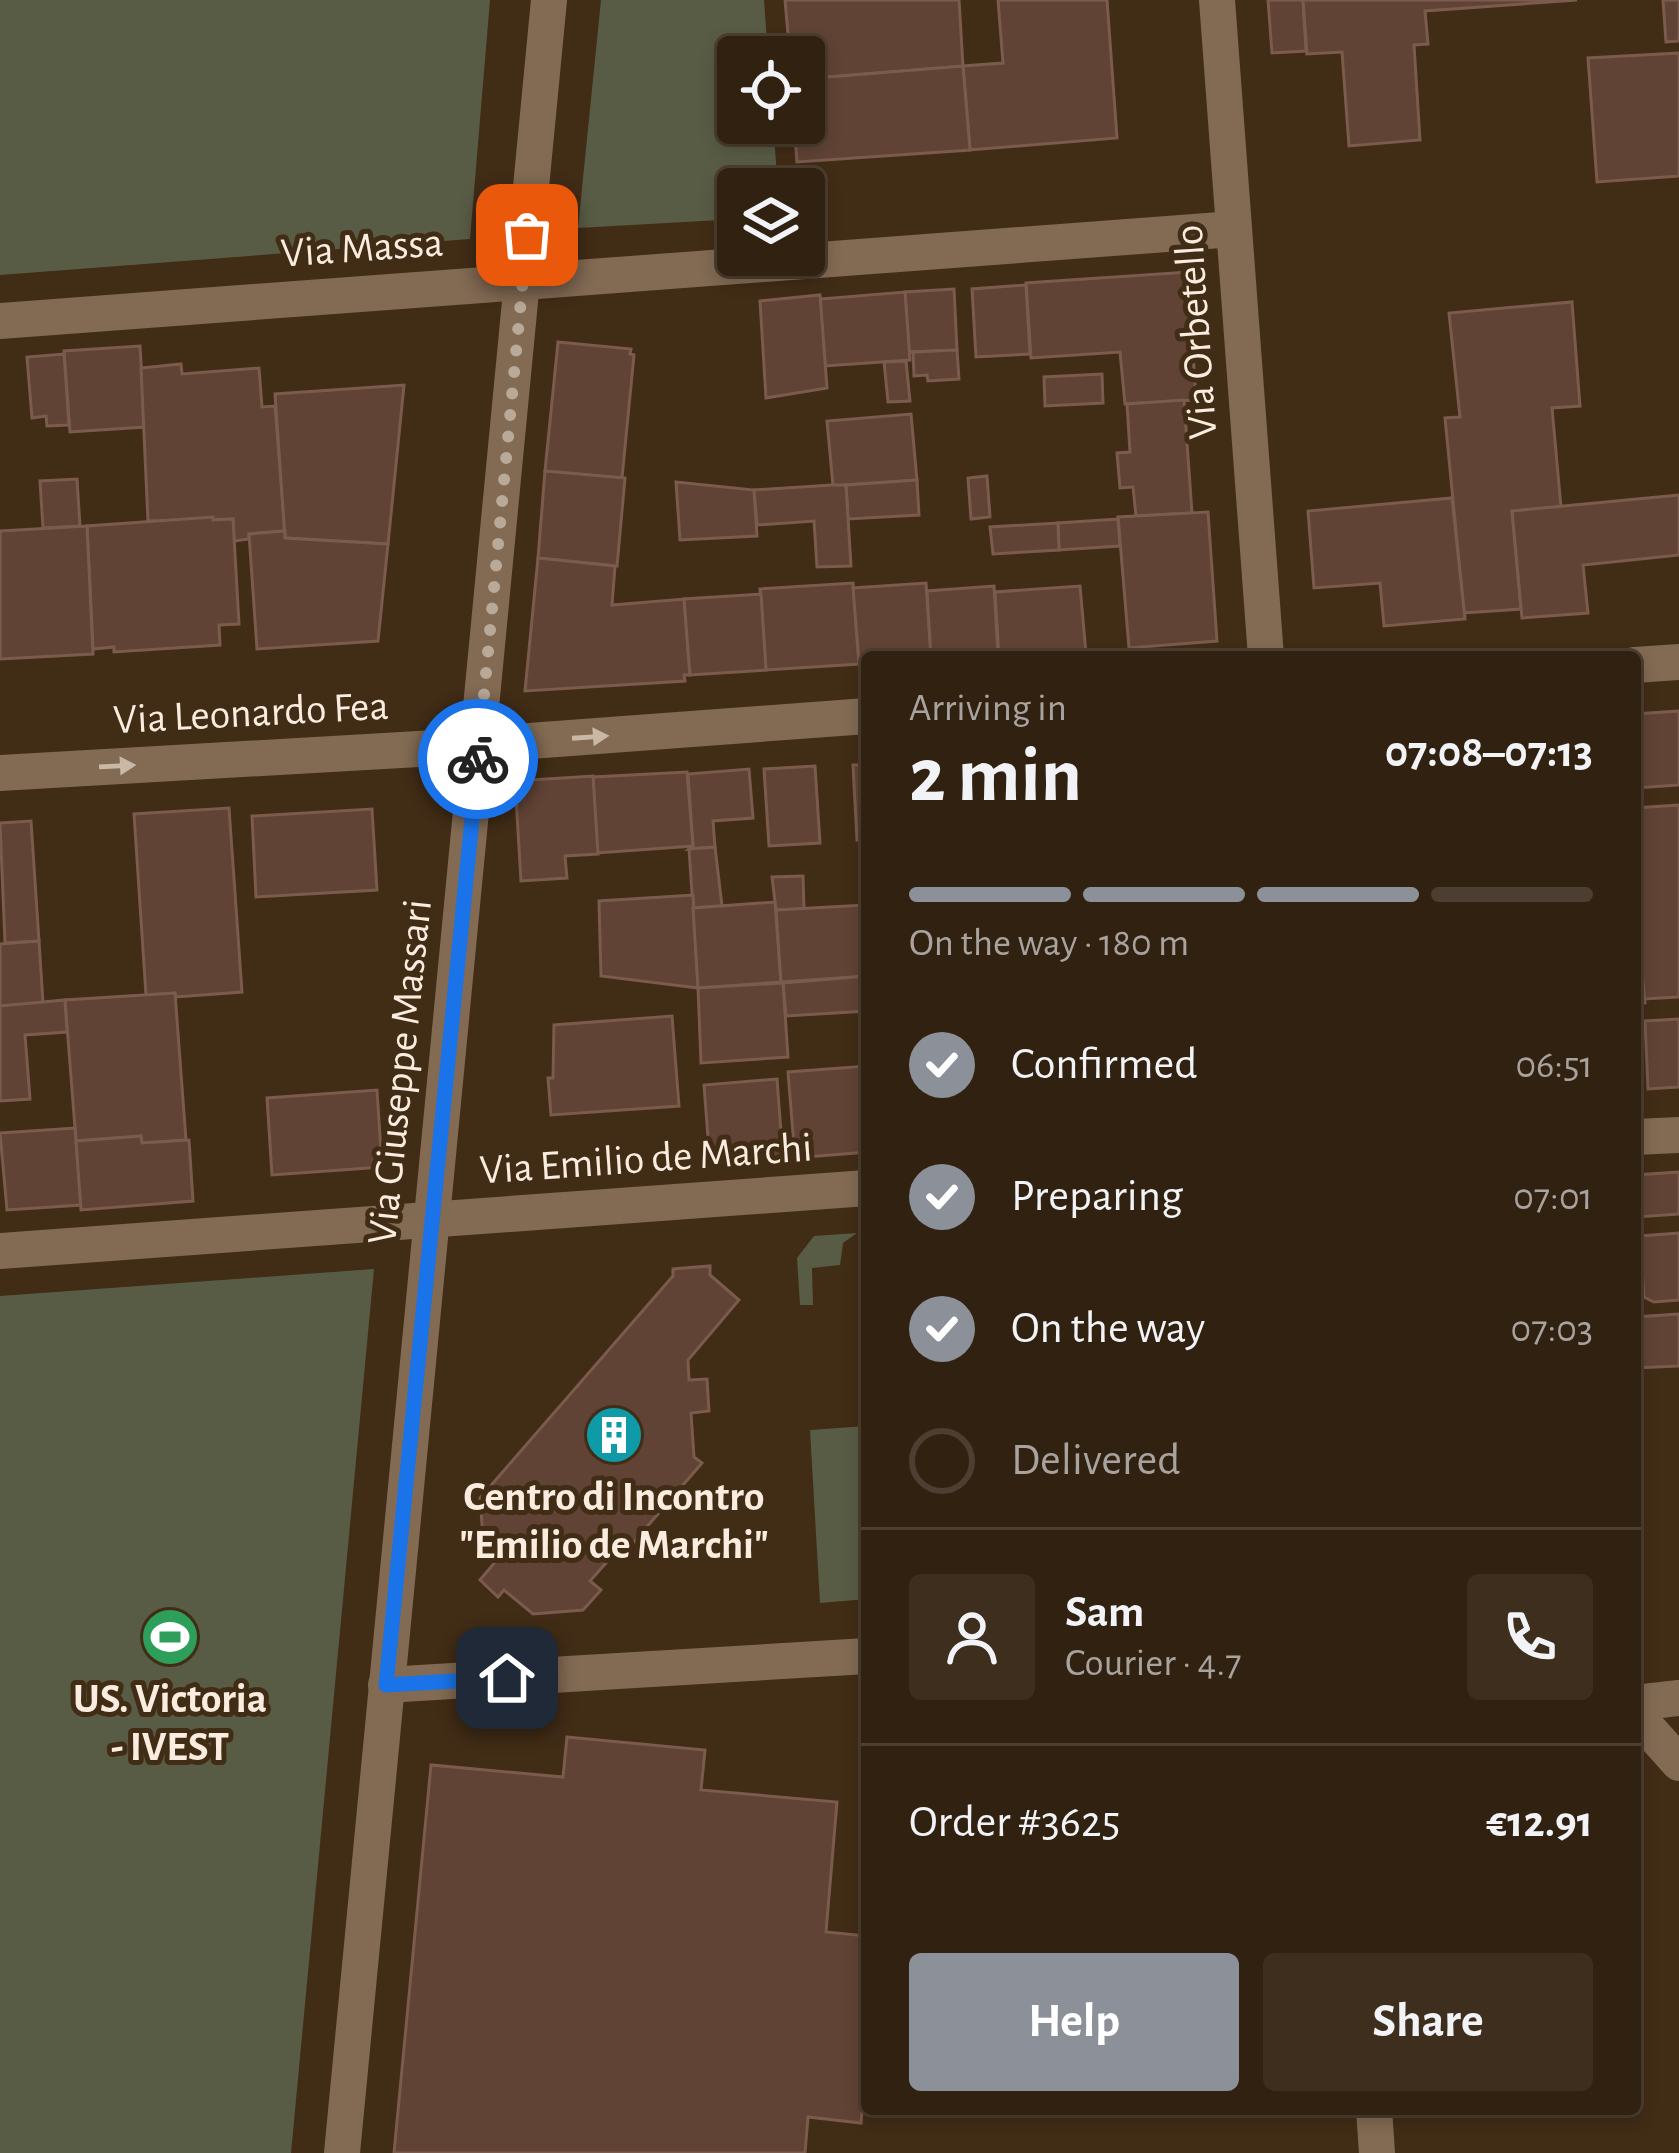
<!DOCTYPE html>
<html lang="en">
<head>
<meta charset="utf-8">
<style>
  body { margin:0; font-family:"Alegreya Sans",sans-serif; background:#3d2e1e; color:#f1f3f6; height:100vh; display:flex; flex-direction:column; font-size:45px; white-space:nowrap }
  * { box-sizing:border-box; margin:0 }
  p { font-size:39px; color:#a8a39f }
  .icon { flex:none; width:66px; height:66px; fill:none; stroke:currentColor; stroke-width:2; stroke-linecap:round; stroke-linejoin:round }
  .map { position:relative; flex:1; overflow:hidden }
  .side { position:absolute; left:861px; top:651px; width:780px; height:1464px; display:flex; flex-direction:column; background:#312110; border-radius:12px; box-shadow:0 6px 18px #0003,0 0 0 3px #4c3e30 }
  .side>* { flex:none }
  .fabs { position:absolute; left:717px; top:36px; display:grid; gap:24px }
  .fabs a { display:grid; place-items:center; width:108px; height:108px; border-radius:12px; background:#312110; box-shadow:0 6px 18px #0003,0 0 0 3px #4c3e30; font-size:60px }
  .pin { position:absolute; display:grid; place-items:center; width:102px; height:102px; color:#fff; margin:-51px; border-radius:24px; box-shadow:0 6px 18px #0006 }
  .courier { position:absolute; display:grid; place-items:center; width:120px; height:120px; margin:-60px; border:9px solid #1a73e8; border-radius:50%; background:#fff; color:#222; box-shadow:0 3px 15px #0007 }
  .head em { font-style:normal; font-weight:700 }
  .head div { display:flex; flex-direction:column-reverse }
  .head { display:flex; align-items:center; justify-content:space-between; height:204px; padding:0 48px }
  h1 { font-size:78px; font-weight:700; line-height:90px }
  .bar { display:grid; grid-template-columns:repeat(4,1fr); gap:18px 12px; align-content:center; height:144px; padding:0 48px }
  .bar i { height:15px; border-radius:9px; background:#4c3e30 }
  .bar .current { background:#8c9099 }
  .bar p { grid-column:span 4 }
  .line { display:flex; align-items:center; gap:30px; padding:0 48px; border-top:3px solid #4c3e30 }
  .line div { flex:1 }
  .round { display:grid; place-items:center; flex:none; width:126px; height:126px; border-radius:12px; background:#3d2e1e }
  ol { padding:0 48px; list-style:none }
  li { display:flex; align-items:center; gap:36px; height:132px }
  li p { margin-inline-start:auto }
  li .icon { padding:12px; border-radius:50%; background:#8c9099; color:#fff; stroke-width:4 }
  li:last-child { color:#a8a39f }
  li i { width:66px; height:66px; border:6px solid #4c3e30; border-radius:50% }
  .cta { display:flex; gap:24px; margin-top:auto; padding:24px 48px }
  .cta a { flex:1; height:138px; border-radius:12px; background:#8c9099; color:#fff; font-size:48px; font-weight:700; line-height:138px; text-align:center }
  .cta a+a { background:#3d2e1e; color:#f1f3f6 }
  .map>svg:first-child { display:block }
</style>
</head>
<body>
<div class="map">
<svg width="1679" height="2153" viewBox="0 0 1679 2153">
  <rect width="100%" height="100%" fill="#412c16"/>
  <g fill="#595c45">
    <polygon points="0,0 490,0 470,239 0,275"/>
    <polygon points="601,0 764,0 768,57 738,57 738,123 773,123 778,189 738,189 738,219 578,228"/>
    <polygon points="857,1233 843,1243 840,1265 812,1268 813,1305 800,1305 797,1258 814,1236"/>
    <polygon points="374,1269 291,2153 0,2153 0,1296"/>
    <polygon points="867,1426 867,1599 820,1603 810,1430"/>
  </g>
  <g fill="#604335" stroke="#7a5b4d" stroke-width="3">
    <polygon points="785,0 959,0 963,66 804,79 804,57 790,57"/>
    <polygon points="998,0 1107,0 1117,138 970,150 963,66 1003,63"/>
    <polygon points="1268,0 1303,0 1306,51 1272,53"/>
    <polygon points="1303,0 1577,0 1425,11 1428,44 1414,45 1420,140 1349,146 1342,52 1307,54"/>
    <polygon points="1663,0 1679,0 1679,41 1666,42"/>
    <polygon points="1679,53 1679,176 1597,182 1588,58"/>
    <polygon points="963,66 970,150 797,162 794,123 804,123 804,79"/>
    <polygon points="1188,272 1196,400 1125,404 1120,352 1031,358 1026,283"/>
    <polygon points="1026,285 1030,354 976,357 972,289"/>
    <polygon points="954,289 957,350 909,352 905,292"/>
    <polygon points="905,292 910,360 825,366 820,299"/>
    <polygon points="820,295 827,388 766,398 760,301"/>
    <polygon points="1572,302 1580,406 1552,408 1561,507 1512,511 1521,609 1464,613 1445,418 1460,417 1449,313"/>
    <polygon points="558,342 631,349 630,354 634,355 622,478 545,471"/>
    <polygon points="140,346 145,427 70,432 64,351"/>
    <polygon points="957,350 959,379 928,381 927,375 914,376 913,352"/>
    <polygon points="64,354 69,425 47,426 46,416 32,418 27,357"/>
    <polygon points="906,361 910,401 888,402 884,362"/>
    <polygon points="181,364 182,374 259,368 262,407 275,406 285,531 249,534 249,539 234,541 233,519 148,521 141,368"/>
    <polygon points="1102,374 1103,403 1045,406 1044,377"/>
    <polygon points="404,385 388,544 285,538 275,394"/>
    <polygon points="1184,400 1192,513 1136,516 1133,487 1120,488 1117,453 1130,452 1127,404"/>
    <polygon points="911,414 917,480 833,486 827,421"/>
    <polygon points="545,471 625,478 617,566 538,558"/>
    <polygon points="987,476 990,517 971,519 968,478"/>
    <polygon points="77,479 80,526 43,528 40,481"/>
    <polygon points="917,480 919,515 848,519 846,485"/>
    <polygon points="676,482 754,490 757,536 680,540"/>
    <polygon points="832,485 846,485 851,566 817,567 814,521 757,525 754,490"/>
    <polygon points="1679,495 1679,555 1583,565 1588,613 1522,618 1512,511"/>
    <polygon points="1452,498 1465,619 1384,626 1380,583 1314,588 1308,511"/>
    <polygon points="1208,512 1217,641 1129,648 1118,517"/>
    <polygon points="213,517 213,520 233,519 239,624 219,625 220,645 114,652 114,647 93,649 87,526"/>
    <polygon points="1118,519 1120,546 1059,550 1058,523"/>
    <polygon points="1058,523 1059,550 993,554 990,527"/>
    <polygon points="87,526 93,654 0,659 0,531"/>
    <polygon points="285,531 285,538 388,544 378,641 257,649 249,534"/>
    <polygon points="538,558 615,566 612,605 684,599 690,675 684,675 685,681 525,691"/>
    <polygon points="853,583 859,664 766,670 760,589"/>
    <polygon points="926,583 931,657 867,657 867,662 859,662 853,588"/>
    <polygon points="994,586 998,655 931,657 927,591"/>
    <polygon points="1080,586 1086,653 999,657 995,592"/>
    <polygon points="761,594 766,670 690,675 684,599"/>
    <polygon points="1679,711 1679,785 1635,788 1635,714"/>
    <polygon points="853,765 867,765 867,839 857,840"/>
    <polygon points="815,766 820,843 769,846 764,769"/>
    <polygon points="749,769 753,818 713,821 715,847 689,849 693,846 688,774"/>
    <polygon points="687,772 693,846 597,853 593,777"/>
    <polygon points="593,776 598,854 565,856 567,878 521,881 515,781"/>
    <polygon points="1679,805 1679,997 1644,999 1635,897 1635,808"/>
    <polygon points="229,808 242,992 176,997 175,993 146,995 134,814"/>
    <polygon points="372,809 377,890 256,897 252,816"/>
    <polygon points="31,821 39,941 5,943 0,823"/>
    <polygon points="715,847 722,906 693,908 689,849"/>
    <polygon points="803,876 804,909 776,910 772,877"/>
    <polygon points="693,895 698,988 601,976 599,901"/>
    <polygon points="1635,897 1645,1003 1635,1004"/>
    <polygon points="775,902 781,982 698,988 693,908"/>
    <polygon points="865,905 867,976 781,982 776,910"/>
    <polygon points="39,941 43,1003 0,1006 0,944"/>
    <polygon points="867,976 867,1011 786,1016 783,983"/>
    <polygon points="783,983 788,1057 701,1063 698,988"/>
    <polygon points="175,993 186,1140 142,1143 141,1136 76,1141 65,1000"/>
    <polygon points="65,1000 67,1032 25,1035 30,1099 0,1101 0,1006"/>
    <polygon points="672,1016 679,1106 551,1115 548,1078 553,1078 554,1025"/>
    <polygon points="1679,1019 1679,1087 1648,1089 1645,1021"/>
    <polygon points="867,1066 867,1152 795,1158 788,1072"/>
    <polygon points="777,1079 783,1159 710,1164 704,1085"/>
    <polygon points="377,1090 382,1167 272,1175 267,1098"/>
    <polygon points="75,1128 81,1205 7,1210 0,1133"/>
    <polygon points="141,1136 142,1143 189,1140 193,1201 81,1210 76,1141"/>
    <polygon points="1679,1172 1679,1214 1637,1217 1635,1175"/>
    <polygon points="1679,1233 1679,1300 1654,1302 1644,1297 1640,1236"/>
    <polygon points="710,1266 710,1275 739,1300 688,1360 689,1380 707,1379 709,1411 691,1413 694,1457 702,1463 626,1551 621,1546 590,1581 601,1590 583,1610 533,1614 504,1590 498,1597 480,1580 496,1561 484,1550 480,1498 673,1276 673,1269"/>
    <polygon points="1679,1314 1679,1366 1635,1368 1635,1317"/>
    <polygon points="567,1737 705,1750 701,1790 837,1802 826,1932 867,1936 867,2058 861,2123 808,2117 805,2153 394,2153 431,1765 563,1777"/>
  </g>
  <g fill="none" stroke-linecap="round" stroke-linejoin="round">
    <g stroke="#826a53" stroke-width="36">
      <polyline points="1217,0 1266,657"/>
      <polyline points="0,321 1234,229"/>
      <polyline points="1635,665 1679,662"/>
      <polyline points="0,773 436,748 867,716"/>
      <polyline points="1635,1137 1679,1135"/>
      <polyline points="0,1251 867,1188"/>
      <polyline points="386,1685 867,1656"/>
      <polyline points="1635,1703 1679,1698"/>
      <polyline points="1635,1714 1679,1763"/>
      <polyline points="1374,2109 1377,2153"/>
      <polyline points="342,2153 549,0"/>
    </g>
  </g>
  <defs><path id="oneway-solid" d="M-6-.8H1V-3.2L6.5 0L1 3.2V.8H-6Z" transform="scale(3)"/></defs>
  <g fill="#cab8a7">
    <use href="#oneway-solid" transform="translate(590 737) rotate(-4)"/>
    <use href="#oneway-solid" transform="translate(117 766) rotate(-3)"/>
  </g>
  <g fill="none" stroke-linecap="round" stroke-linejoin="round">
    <polyline stroke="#b9a999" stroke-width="12" stroke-dasharray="0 21.6" points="478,759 527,235"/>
    <polyline stroke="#1a73e8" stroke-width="15" points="478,759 386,1685 507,1678"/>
  </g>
  <defs>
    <g id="building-disc" transform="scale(3)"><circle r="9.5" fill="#0f9aa8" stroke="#412c16"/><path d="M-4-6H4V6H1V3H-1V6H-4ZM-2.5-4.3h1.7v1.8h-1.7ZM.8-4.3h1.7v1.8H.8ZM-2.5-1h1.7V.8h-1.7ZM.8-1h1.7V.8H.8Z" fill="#fff"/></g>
    <g id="stadium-disc" transform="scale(3)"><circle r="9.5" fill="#2e9e5b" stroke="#412c16"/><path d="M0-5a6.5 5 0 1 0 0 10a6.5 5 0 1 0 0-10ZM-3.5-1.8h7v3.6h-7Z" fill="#fff"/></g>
  </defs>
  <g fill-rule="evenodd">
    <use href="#building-disc" x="614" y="1435"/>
    <use href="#stadium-disc" x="170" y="1637"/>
  </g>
  <g text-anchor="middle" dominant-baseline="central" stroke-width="10" stroke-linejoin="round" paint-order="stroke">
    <g font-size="42" fill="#faecdf" stroke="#412c16">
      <text transform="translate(362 248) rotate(-4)">Via Massa</text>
      <text transform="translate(1196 332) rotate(-94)">Via Orbetello</text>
      <text transform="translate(251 713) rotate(-3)">Via Leonardo Fea</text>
      <text transform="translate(400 1072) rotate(-84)">Via Giuseppe Massari</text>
      <text transform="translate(646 1159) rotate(-4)">Via Emilio de Marchi</text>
    </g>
    <g font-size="42" font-weight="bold" fill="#faecdf" stroke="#412c16">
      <text x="614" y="1497">Centro di Incontro<tspan x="614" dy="48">"Emilio de Marchi"</tspan></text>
      <text x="170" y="1699">US. Victoria<tspan x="170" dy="48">- IVEST</tspan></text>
    </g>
  </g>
</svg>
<div class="fabs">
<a><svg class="icon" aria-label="locate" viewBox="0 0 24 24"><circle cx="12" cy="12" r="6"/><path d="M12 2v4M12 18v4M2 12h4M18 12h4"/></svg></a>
<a><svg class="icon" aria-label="layers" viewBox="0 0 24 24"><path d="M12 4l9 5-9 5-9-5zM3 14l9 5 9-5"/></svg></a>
</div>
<div class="pin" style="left:527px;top:235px;background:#ea580c"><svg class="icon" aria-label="bag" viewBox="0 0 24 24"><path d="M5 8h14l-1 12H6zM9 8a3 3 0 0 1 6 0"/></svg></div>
<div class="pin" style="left:507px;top:1678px;background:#1f2937"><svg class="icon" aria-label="home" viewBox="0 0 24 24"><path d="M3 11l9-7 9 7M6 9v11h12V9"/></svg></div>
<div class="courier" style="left:478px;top:759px"><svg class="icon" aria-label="bike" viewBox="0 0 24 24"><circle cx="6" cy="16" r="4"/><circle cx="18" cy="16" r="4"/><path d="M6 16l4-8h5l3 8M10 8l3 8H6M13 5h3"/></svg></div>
<section class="side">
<div class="head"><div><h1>2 min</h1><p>Arriving in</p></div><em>07:08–07:13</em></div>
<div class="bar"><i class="current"></i><i class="current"></i><i class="current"></i><i></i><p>On the way · 180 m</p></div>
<ol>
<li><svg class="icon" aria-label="check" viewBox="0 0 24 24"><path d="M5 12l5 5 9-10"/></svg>Confirmed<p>06:51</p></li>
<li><svg class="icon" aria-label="check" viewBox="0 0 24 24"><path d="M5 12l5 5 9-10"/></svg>Preparing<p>07:01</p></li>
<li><svg class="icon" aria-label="check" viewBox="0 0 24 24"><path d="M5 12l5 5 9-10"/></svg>On the way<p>07:03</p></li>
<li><i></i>Delivered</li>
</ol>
<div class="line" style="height:216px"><a class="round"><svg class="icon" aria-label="person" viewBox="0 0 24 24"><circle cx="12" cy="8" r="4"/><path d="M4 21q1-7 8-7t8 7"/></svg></a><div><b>Sam</b><p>Courier · 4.7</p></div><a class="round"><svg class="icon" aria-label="phone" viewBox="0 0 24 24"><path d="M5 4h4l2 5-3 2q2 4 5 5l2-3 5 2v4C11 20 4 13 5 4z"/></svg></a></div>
<div class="line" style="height:156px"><div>Order #3625</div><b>€12.91</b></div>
<div class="cta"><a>Help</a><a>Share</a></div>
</section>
</div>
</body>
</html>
